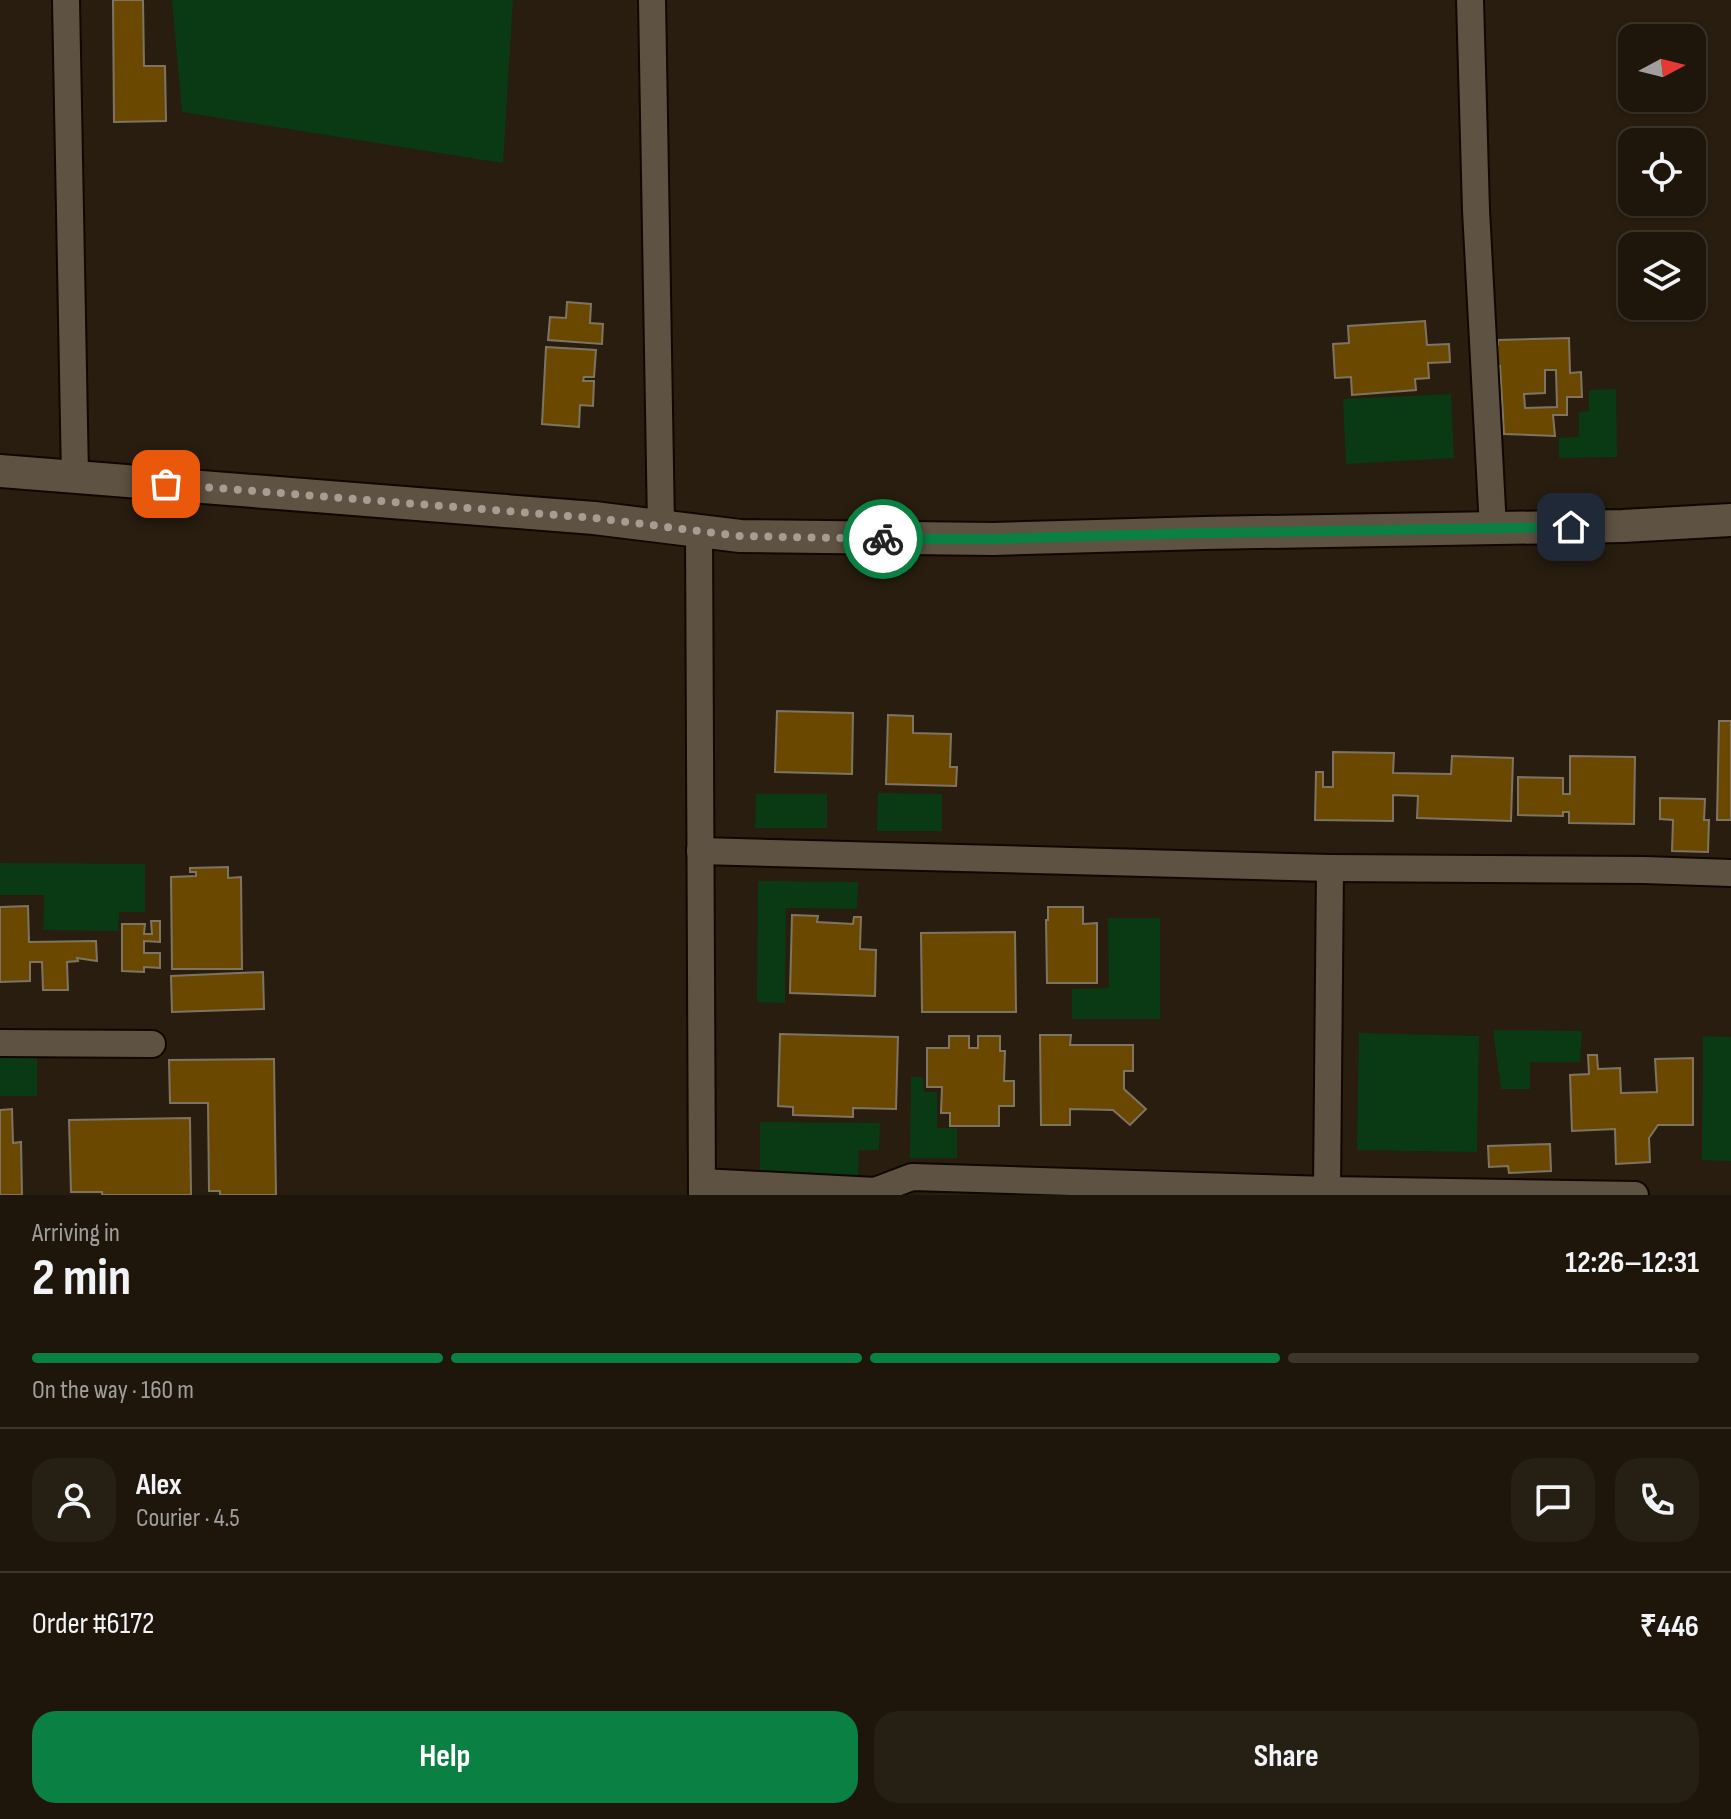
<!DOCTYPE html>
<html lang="en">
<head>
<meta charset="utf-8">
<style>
  body { margin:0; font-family:"Sofia Sans Condensed",sans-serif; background:#261f14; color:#f1f3f6; height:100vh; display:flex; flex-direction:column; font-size:30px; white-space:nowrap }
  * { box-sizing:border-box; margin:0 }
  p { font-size:26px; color:#a19f9d }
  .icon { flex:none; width:44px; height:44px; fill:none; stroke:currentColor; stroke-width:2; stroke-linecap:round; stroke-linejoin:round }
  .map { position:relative; height:1195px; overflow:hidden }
  .drawer { display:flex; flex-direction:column; background:#1e160b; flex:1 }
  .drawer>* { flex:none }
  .needle { width:52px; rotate:83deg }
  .buttons { position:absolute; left:1618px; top:24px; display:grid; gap:16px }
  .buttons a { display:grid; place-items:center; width:88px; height:88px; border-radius:16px; background:#1e160b; box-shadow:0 2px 6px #0004,0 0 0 2px #3c352c; font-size:40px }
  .pin { position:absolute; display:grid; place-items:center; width:68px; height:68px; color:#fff; margin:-34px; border-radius:16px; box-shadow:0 4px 12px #0006 }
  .courier { position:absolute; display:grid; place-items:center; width:80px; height:80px; margin:-40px; border:6px solid #0b8043; border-radius:50%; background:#fff; color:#222; box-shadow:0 2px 10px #0007 }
  .overview em { font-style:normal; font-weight:700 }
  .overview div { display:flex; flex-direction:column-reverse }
  .overview { display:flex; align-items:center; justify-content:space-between; height:136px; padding:0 32px }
  h1 { font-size:52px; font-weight:700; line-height:60px }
  .bar { display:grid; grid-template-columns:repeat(4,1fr); gap:12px 8px; align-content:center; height:96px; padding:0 32px }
  .bar i { height:10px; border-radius:6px; background:#3c352c }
  .bar .on { background:#0b8043 }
  .bar p { grid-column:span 4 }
  .line { display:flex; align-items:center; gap:20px; padding:0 32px; border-top:2px solid #3c352c }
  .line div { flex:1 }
  .round { display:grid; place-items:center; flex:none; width:84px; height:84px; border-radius:24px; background:#261f14 }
  .action { display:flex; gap:16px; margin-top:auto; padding:16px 32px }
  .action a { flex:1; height:92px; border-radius:24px; background:#0b8043; color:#fff; font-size:32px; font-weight:700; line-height:92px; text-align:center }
  .action a+a { background:#261f14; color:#f1f3f6 }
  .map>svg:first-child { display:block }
</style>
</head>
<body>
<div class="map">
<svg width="1731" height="1195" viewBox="0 0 1731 1195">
  <rect width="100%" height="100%" fill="#281d0f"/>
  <g fill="#093a13">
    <polygon points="172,0 513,0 503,163 182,112"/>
    <polygon points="1616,389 1617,457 1559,458 1559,438 1579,437 1579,412 1589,411 1589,390"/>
    <polygon points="1451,394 1454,458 1346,464 1343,399"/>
    <polygon points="878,793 942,794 942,831 877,831"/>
    <polygon points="756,794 827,794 827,828 755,828"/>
    <polygon points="0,863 145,864 145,912 119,912 118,931 43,930 44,895 0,895"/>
    <polygon points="758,881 858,882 857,909 786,908 785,1003 757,1002"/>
    <polygon points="1108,918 1160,918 1160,1019 1072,1019 1072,989 1109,988"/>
    <polygon points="1493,1030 1582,1031 1580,1062 1530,1062 1530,1089 1501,1089"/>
    <polygon points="1359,1033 1479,1036 1477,1152 1357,1150"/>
    <polygon points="1703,1036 1731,1037 1731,1161 1702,1160"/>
    <rect x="0" y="1056" width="37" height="40"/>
    <polygon points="911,1077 923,1077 924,1092 937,1092 937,1128 957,1128 957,1158 910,1158"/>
    <polygon points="760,1122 880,1123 879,1150 859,1150 858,1176 760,1175"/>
  </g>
  <g fill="#6b4800" stroke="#7f7462" stroke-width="2" fill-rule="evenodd">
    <polygon points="113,0 143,0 144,66 165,66 166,121 114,122"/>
    <polygon points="567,302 591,304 590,323 603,324 602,344 548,340 550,317 566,318"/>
    <polygon points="1425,321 1427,345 1449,344 1450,362 1428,363 1429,378 1415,379 1416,390 1352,395 1351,377 1335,378 1333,344 1349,343 1348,326"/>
    <path d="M1569,338L1570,373L1581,372L1582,397H1567V415H1553L1555,436L1504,434L1500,366L1493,367L1492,346L1498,345V340ZM1545,370H1556L1557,407L1525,408L1524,394L1545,393Z"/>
    <polygon points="546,347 596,350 594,377 584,377 583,381 594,381 593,406 580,405 579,427 542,424"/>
    <polygon points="777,711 853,713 852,774 775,772"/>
    <polygon points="888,715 913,716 913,733 951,734 950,767 957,767 956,786 886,784"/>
    <polygon points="1719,721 1731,721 1731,820 1717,820"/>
    <polygon points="1333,752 1394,753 1393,773 1451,774 1452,756 1513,758 1511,821 1417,818 1418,796 1393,795 1393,821 1315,820 1316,772 1323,772 1323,787 1333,787"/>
    <polygon points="1570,756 1635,757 1634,824 1569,823 1569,812 1563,812 1563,816 1518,815 1518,777 1563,778 1563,794 1570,794"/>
    <polygon points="1660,798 1705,799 1704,820 1709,820 1708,852 1672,851 1673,820 1660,819"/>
    <polygon points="228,867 228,878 241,877 242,969 172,969 171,877 196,876 196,872 190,872 190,868"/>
    <polygon points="28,906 29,942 96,941 97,961 77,958 78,961 67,962 68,990 43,990 42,962 30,962 30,981 0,982 0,907"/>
    <polygon points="1048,907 1083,907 1083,924 1097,923 1097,983 1047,983 1046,920 1048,920"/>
    <polygon points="792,915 818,916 817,922 853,924 854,917 861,917 860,949 876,950 875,996 790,993"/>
    <polygon points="151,921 160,921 160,942 144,941 144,953 160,953 160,968 144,967 144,972 122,971 122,924 145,924 144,934 152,934"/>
    <polygon points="1015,932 1016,1012 922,1012 921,933"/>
    <polygon points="263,972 264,1009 172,1012 171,976"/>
    <polygon points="780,1034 898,1037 896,1109 853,1108 853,1117 793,1115 793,1107 778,1106"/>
    <polygon points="1040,1035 1071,1035 1070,1045 1133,1045 1133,1071 1124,1071 1124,1089 1146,1109 1130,1125 1113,1110 1070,1109 1070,1125 1041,1125"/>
    <polygon points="949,1036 969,1036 969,1048 978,1048 978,1036 1000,1036 1000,1051 1005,1051 1004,1081 1014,1081 1014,1106 999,1106 999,1126 950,1126 950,1113 941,1113 942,1087 927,1087 927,1048 949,1048"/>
    <polygon points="1588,1055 1597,1055 1598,1069 1620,1068 1621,1093 1657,1092 1655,1059 1693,1058 1693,1125 1658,1125 1649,1138 1650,1162 1616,1164 1615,1129 1572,1131 1570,1075 1589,1074"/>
    <polygon points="274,1059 276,1195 220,1195 220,1191 209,1191 208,1103 170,1103 169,1060"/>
    <polygon points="12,1109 13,1143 21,1142 22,1195 0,1195 0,1110"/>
    <polygon points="190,1118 191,1195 102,1195 102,1192 71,1192 69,1120"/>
    <polygon points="1550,1144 1551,1171 1509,1173 1508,1166 1489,1167 1488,1146"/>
  </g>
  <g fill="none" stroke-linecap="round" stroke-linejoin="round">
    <g stroke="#100700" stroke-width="30">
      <g id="minor">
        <polyline points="66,0 75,477"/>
        <polyline points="652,0 661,526"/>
        <polyline points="1470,0 1476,210 1493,528"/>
        <polyline points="699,531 702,1195"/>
        <polyline points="700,851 1330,868 1644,870 1731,873"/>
        <polyline points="0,1043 152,1044"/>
        <polyline points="702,1182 875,1191 912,1177 1327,1190 1330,868"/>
        <polyline points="1327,1195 1327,1190 1635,1195"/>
      </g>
    </g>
    <g stroke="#100700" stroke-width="36">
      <polyline id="tertiary" points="0,471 594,518 740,536 993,539 1204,533 1623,526 1731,520"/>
    </g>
    <use href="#minor" stroke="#5e5242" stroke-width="26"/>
    <use href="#tertiary" stroke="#5e5242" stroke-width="32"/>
  </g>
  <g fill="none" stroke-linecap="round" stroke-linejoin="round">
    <polyline stroke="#a59c92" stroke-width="8" stroke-dasharray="0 14.4" points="166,484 594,518 740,536 883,539"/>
    <polyline stroke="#0b8043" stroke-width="10" points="883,539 993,539 1204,533 1571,527"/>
  </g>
</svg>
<div class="buttons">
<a><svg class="needle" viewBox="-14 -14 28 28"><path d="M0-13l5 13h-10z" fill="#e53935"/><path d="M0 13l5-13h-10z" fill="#a19f9d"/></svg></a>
<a><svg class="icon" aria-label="locate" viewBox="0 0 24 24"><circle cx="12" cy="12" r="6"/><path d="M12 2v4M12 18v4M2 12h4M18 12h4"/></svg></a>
<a><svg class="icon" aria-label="layers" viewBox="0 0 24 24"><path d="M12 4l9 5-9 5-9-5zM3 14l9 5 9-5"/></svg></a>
</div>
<div class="pin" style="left:166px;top:484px;background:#ea580c"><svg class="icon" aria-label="bag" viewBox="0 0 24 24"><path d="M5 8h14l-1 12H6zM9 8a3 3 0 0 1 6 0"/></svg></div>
<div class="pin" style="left:1571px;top:527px;background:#1f2937"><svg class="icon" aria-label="home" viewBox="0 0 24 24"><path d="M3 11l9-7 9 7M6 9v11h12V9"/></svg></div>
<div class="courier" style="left:883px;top:539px"><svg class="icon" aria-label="bike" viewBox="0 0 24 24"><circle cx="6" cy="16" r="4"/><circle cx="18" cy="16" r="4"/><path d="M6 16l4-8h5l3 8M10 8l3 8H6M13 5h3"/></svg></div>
</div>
<section class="drawer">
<div class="overview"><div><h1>2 min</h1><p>Arriving in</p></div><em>12:26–12:31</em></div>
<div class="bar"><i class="on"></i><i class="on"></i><i class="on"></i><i></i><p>On the way · 160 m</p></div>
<div class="line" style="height:144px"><a class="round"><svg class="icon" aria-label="person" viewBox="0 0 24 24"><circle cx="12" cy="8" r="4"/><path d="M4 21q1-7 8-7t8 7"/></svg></a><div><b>Alex</b><p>Courier · 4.5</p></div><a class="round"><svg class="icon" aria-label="chat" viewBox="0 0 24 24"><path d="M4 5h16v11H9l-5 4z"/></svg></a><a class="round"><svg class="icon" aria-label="phone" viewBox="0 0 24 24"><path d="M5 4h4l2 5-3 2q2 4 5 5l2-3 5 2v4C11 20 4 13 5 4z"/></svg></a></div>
<div class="line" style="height:104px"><div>Order #6172</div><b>₹446</b></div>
<div class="action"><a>Help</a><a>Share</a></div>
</section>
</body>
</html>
